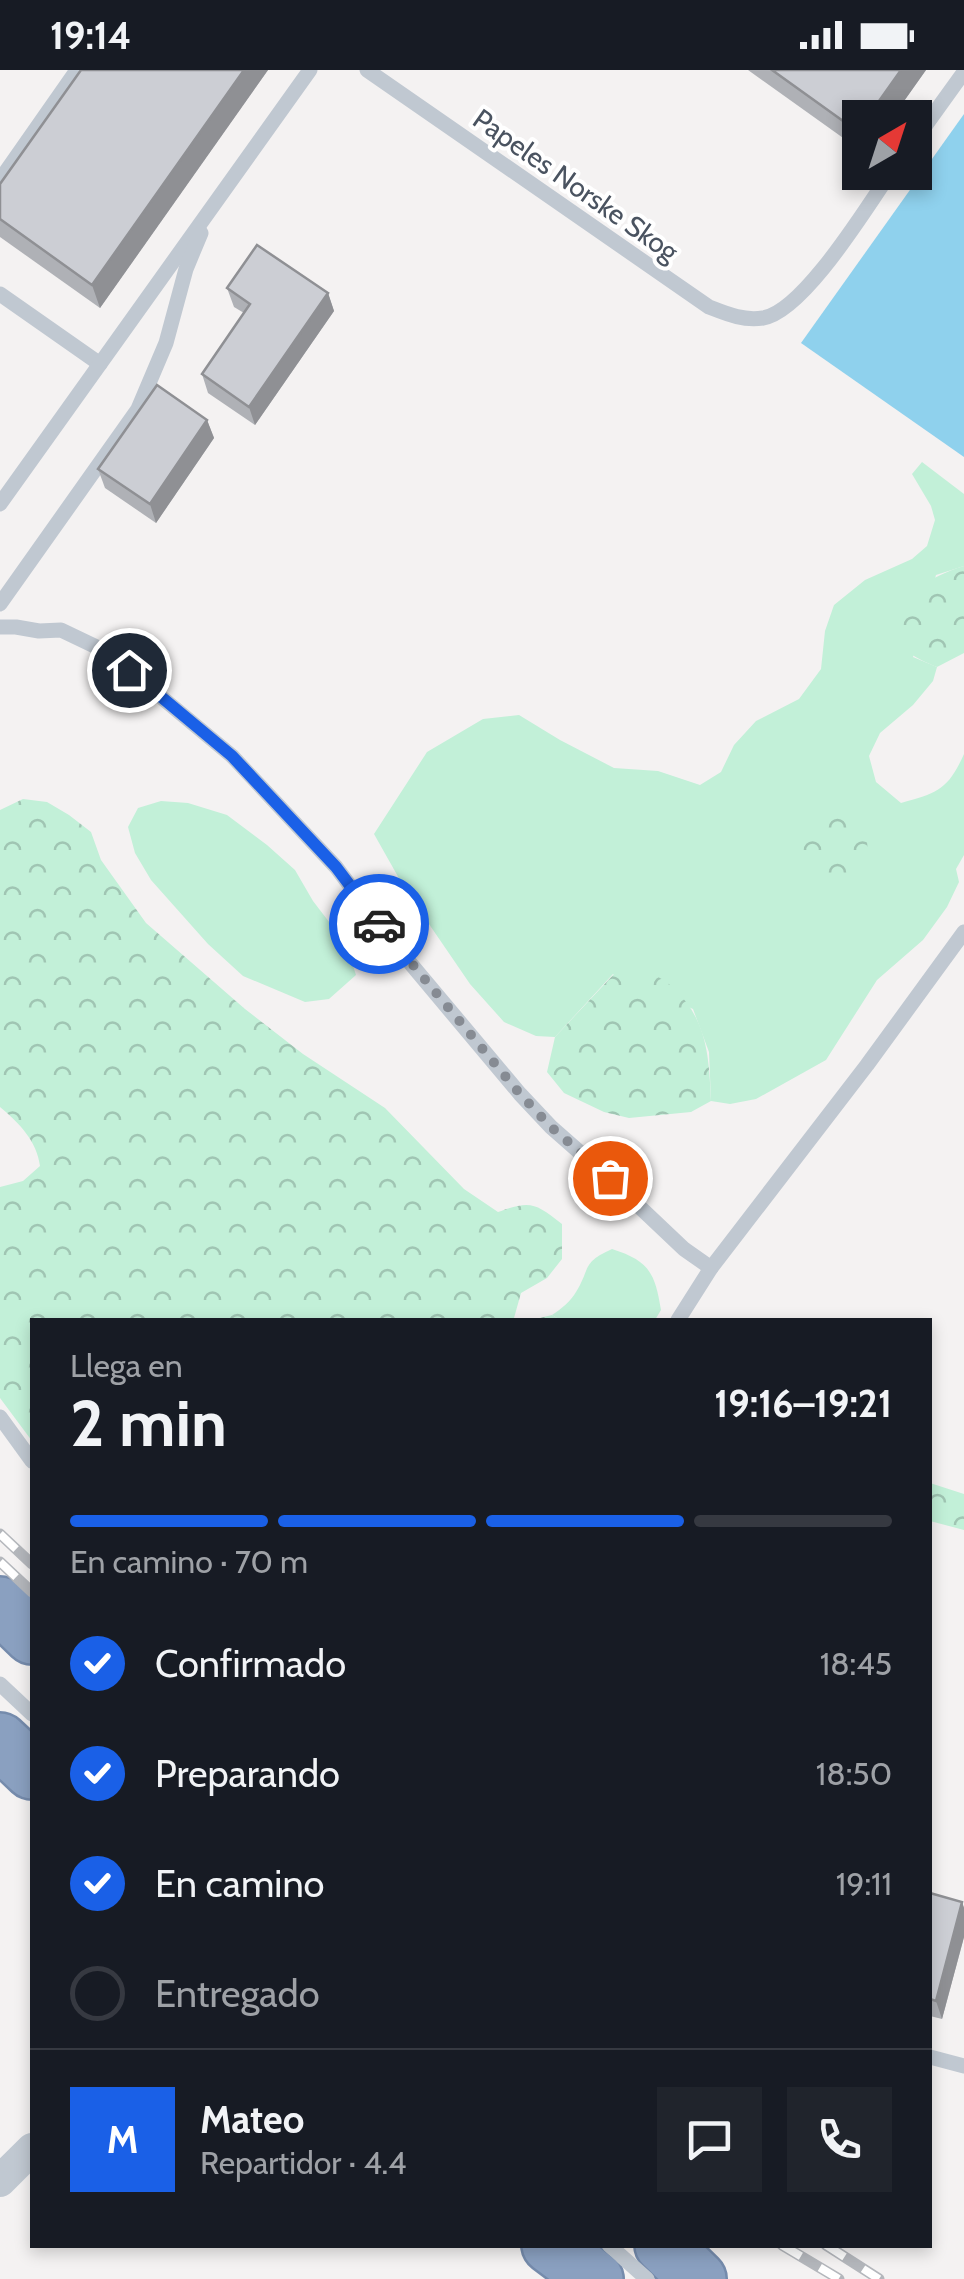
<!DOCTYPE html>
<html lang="es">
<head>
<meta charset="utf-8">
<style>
  body { margin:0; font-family:Cabin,sans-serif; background:#20242c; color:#f1f3f6; height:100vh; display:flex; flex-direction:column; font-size:38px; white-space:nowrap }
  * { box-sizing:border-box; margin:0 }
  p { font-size:32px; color:#9ea1a6 }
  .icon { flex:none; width:55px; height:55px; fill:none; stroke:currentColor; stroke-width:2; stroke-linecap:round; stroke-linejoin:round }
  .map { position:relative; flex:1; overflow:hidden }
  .details { position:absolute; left:30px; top:1248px; width:902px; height:930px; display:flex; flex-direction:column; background:#171b24; border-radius:0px; box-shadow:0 5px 15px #0003 }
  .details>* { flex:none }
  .needle { width:65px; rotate:39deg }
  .controls { position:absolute; left:842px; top:30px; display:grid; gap:20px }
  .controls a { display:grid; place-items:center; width:90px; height:90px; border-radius:0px; background:#171b24; box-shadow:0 5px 15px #0003; font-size:50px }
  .pin { position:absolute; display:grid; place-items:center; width:85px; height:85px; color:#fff; margin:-42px; border:5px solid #fff; border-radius:50%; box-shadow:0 2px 10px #0007 }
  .courier { position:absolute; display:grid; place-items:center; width:100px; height:100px; margin:-50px; border:8px solid #1a60e7; border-radius:50%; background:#fff; color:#222; box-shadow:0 2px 12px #0007 }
  .summary em { font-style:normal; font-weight:700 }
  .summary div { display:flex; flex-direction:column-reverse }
  .summary { display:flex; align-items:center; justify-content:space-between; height:170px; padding:0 40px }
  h1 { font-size:65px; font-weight:700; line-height:75px }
  .bar { display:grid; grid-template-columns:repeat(4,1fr); gap:15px 10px; align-content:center; height:120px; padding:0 40px }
  .bar i { height:12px; border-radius:8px; background:#363941 }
  .bar .current { background:#1a60e7 }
  .bar p { grid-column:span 4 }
  .line { display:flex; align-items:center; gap:25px; padding:0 40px; border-top:2px solid #363941 }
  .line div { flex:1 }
  .round { display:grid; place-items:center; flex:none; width:105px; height:105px; border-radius:0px; background:#20242c }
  ol { padding:0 40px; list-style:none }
  li { display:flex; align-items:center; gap:30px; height:110px }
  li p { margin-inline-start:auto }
  li .icon { padding:10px; border-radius:50%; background:#1a60e7; color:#fff; stroke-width:4 }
  li:last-child { color:#9ea1a6 }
  li i { width:55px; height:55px; border:5px solid #363941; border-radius:50% }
  .status { display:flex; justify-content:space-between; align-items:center; height:70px; padding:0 50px; background:#171b24; direction:ltr }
  .status svg { height:28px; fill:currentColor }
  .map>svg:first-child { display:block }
</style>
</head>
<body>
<div class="status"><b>19:14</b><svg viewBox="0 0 49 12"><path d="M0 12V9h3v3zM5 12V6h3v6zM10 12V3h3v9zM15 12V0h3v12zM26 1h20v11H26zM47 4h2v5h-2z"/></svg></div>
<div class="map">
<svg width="964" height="2209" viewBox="0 0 964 2209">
  <defs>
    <pattern id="forest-crowns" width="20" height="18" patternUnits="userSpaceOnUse" patternTransform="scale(2.5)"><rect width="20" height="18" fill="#c2f0d8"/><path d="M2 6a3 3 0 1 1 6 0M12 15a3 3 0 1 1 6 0" fill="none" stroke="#a0c5b3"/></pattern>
  </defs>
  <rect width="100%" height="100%" fill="#f4f2f2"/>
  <g fill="#c2f0d8">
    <path d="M922,392L964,424V496L936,505L913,587L937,597L933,611L913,635L880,663L869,686L876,712L901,733C937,723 948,720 964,684V785L956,799L959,812L947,837L923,870L877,910L826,990L756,1029L730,1034L711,1031L709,982L693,939L613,904L555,967L536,966L504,952L470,914L405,819L374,764L427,682L483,649L519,645L560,670L614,698L658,701L700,715L721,702L734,675L756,651L799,629L821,599L825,561L834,535L865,510L912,489L927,476L935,450L931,436L912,404Z"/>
    <polygon points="161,731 188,733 227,745 267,775 295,800 313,831 346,874 356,905 329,929 305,932 243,906 208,874 151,810 135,783 128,757 138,738"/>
    <path d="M612,1179C650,1191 655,1204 661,1240L655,1250H560L552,1245C561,1239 571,1231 576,1222C591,1198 581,1193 612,1179Z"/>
  </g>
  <g fill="url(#forest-crowns)">
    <path d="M964,496V583L937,597C912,587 898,579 888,553C910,522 928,507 964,496Z"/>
    <path d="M23,729L47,732L69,745L91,762L101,790L146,853L245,939L303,984L385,1038L464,1119L498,1142C531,1130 535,1133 562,1154V1189L547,1208L521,1223L514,1248L531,1250L552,1245L560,1250H32V1371L0,1328V1117L23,1111L40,1096C37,1071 19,1053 0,1037V740Z"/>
    <path d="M850,746C865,758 868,767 868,787C859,795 849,806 837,811C798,826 787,774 819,752C828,746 840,746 850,746Z"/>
    <path d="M636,896C647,902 661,907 670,915C707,947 709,985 711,1031L691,1042L629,1048L604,1042L564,1023L547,1002L555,967L614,904Z"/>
    <polygon points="930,1413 964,1424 964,1460 930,1451"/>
  </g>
  <polygon fill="#8fd1ed" points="964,44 964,387 801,273"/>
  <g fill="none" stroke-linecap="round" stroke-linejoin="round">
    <g stroke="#758bac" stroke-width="60">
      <g id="highway">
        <polyline points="0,1535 32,1566"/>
        <polyline points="0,1671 32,1701"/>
        <polyline points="550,2175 595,2209"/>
        <polyline points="663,2175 698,2209"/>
      </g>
    </g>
    <g stroke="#c0c8d1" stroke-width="15">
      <path d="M367,0L709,237C727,244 743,251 763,248C803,242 867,137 891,102"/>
      <polyline points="915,70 964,2"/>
      <polyline points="0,110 77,0"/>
      <polyline points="0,224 100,294"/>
      <polyline points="0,434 310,0"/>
      <polyline points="0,534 138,339 166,273 186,199 201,163"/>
      <polyline points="0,557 16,557 39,561 61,560 107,582 232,686 336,797 390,869 520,1024 551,1057 609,1108 684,1179 711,1198"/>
      <polyline points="678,1250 711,1198 867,995 964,862"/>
      <polyline points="0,1347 32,1391"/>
      <polyline points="0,1614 32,1644"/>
      <polyline points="930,1987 964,1996"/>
      <polyline points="609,2175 647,2209"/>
    </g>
    <polyline stroke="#c0c8d1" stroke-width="32" points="0,2111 32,2079"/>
    <use href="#highway" stroke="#8aa0c0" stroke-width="55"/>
    <g stroke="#b4b7bc" stroke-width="11">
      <g id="rail">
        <polyline points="0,1464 32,1494"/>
        <polyline points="0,1492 32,1522"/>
        <polyline points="782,2175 839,2209"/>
        <polyline points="826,2175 879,2209"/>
      </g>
    </g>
    <use href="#rail" stroke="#fff" stroke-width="8" stroke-dasharray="22" stroke-linecap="butt"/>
  </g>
  <g fill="#afb1b6">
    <polygon points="81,0 268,0 100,238 0,167 0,114"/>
    <polygon points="748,0 926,0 892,48 860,48 860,80"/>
    <polygon points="227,218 328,223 334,241 255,355 208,323 202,304 244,243 234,237"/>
    <polygon points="207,350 214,368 156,453 105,418 98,399"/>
    <polygon points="930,1823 962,1832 964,1838 964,1867 942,1949 930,1946"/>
  </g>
  <g fill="#8f9094">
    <polygon points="244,0 268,0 100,238 92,215"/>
    <polygon points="901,0 926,0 892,48 867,48"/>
    <polygon points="328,223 334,241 255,355 249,337"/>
    <polygon points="207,350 214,368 156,453 150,434"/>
    <polygon points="962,1832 964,1838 964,1867 942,1949 936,1931"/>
  </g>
  <g fill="#ccced4" stroke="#8f9094" stroke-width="2.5">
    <polygon points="81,0 244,0 92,215 0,149 0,114"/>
    <polygon points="772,0 901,0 867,48 860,48 860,57 857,61"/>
    <polygon points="257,175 328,223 249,337 202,304 250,234 227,218"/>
    <polygon points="157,315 207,350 150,434 98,399"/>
    <polygon points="930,1823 962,1832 936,1931 930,1929"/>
  </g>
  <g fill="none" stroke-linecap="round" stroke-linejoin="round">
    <polyline stroke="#868b93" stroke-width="10" stroke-dasharray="0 18" points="379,854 520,1024 551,1057 610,1108"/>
    <polyline stroke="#1a60e7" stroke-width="12" points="129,600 232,686 336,797 379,854"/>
  </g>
  <g text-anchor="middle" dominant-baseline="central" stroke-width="8" stroke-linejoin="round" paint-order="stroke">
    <g font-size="28" fill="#4a5360" stroke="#fff">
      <text transform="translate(576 115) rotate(35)">Papeles Norske Skog</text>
    </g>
  </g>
</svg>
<div class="controls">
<a><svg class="needle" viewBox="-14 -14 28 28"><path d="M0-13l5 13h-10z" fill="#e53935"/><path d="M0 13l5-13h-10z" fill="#9ea1a6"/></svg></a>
</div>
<div class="pin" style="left:610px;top:1108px;background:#ea580c"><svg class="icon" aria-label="bag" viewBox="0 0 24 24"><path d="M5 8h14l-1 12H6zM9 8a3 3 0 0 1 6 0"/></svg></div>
<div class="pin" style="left:129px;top:600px;background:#1f2937"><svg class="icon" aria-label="home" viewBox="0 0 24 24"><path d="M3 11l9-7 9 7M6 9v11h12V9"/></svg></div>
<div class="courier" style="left:379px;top:854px"><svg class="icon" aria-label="car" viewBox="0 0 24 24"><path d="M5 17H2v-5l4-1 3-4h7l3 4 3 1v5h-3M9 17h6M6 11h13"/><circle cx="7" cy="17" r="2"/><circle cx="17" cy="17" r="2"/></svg></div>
<section class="details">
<div class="summary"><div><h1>2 min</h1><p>Llega en</p></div><em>19:16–19:21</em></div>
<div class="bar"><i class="current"></i><i class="current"></i><i class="current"></i><i></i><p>En camino · 70 m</p></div>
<ol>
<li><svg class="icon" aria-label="check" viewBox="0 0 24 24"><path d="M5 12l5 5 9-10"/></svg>Confirmado<p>18:45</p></li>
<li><svg class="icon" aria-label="check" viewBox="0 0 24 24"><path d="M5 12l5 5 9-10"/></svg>Preparando<p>18:50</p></li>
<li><svg class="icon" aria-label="check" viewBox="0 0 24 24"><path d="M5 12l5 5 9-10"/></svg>En camino<p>19:11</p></li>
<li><i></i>Entregado</li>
</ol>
<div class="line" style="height:180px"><b class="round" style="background:#1a60e7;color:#fff">M</b><div><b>Mateo</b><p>Repartidor · 4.4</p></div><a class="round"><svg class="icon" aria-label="chat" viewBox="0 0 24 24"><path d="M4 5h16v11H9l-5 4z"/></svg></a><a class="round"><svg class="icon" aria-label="phone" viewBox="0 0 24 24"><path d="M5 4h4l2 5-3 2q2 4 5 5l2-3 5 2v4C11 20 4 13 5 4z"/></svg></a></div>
</section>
</div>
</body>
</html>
